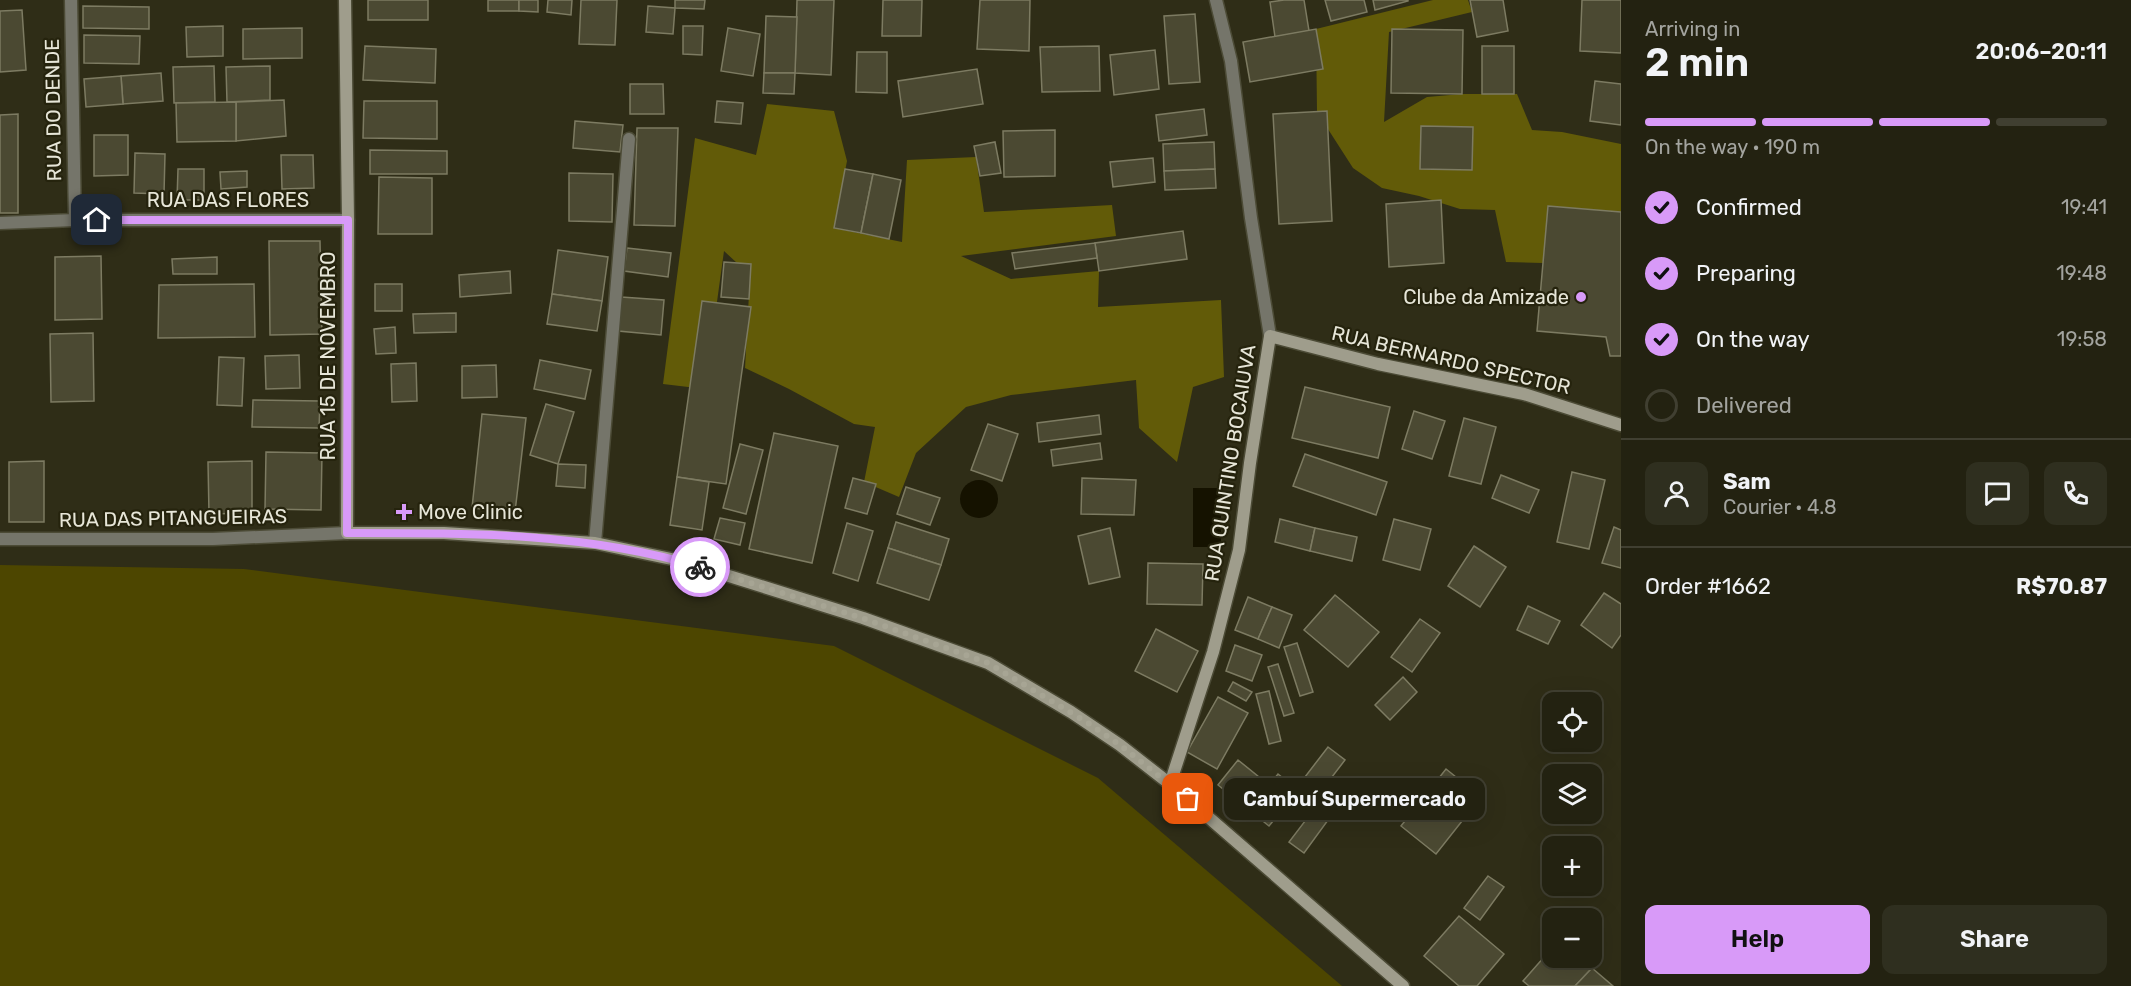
<!DOCTYPE html>
<html lang="en">
<head>
<meta charset="utf-8">
<style>
  body { margin:0; font-family:Rubik,sans-serif; background:#2f2f1f; color:#f1f3f6; height:100vh; display:flex; flex-direction:column; font-size:22px; white-space:nowrap }
  * { box-sizing:border-box; margin:0 }
  p { font-size:20px; color:#a3a49f }
  .icon { flex:none; width:33px; height:33px; fill:none; stroke:currentColor; stroke-width:2; stroke-linecap:round; stroke-linejoin:round }
  .map { position:relative; flex:1; overflow:hidden }
  .panel { display:flex; flex-direction:column; background:#232211; width:510px }
  .panel>* { flex:none }
  .buttons { position:absolute; left:1542px; top:692px; display:grid; gap:12px }
  .buttons a { display:grid; place-items:center; width:60px; height:60px; border-radius:12px; background:#232211; box-shadow:0 6px 24px #0002,0 0 0 2px #403f31; font-size:30px }
  .pin { position:absolute; display:grid; place-items:center; width:51px; height:51px; color:#fff; margin:-26px; border-radius:12px; box-shadow:0 3px 9px #0006 }
  .courier { position:absolute; display:grid; place-items:center; width:60px; height:60px; margin:-30px; border:4px solid #d89af8; border-radius:50%; background:#fff; color:#222; box-shadow:0 2px 8px #0007 }
  .bubble { position:absolute; height:42px; border-radius:12px; background:#232211; box-shadow:0 6px 24px #0002,0 0 0 2px #403f31; font-size:20px; font-weight:600; line-height:42px; text-align:center }
  .head em { font-style:normal; font-weight:600 }
  .head div { display:flex; flex-direction:column-reverse }
  .head { display:flex; align-items:center; justify-content:space-between; height:102px; padding:0 24px }
  h1 { font-size:39px; font-weight:600; line-height:45px }
  .bar { display:grid; grid-template-columns:repeat(4,1fr); gap:9px 6px; align-content:center; height:72px; padding:0 24px }
  .bar i { height:8px; border-radius:4px; background:#403f31 }
  .bar .selected { background:#d89af8 }
  .bar p { grid-column:span 4 }
  .line { display:flex; align-items:center; gap:15px; padding:0 24px; border-top:2px solid #403f31 }
  .line div { flex:1 }
  .round { display:grid; place-items:center; flex:none; width:63px; height:63px; border-radius:12px; background:#2f2f1f }
  ol { padding:0 24px; list-style:none }
  li { display:flex; align-items:center; gap:18px; height:66px }
  li p { margin-inline-start:auto }
  li .icon { padding:6px; border-radius:50%; background:#d89af8; color:#111; stroke-width:4 }
  li:last-child { color:#a3a49f }
  li i { width:33px; height:33px; border:3px solid #403f31; border-radius:50% }
  .button { display:flex; gap:12px; margin-top:auto; padding:12px 24px }
  .button a { flex:1; height:69px; border-radius:12px; background:#d89af8; color:#111; font-size:24px; font-weight:600; line-height:69px; text-align:center }
  .button a+a { background:#2f2f1f; color:#f1f3f6 }
  main { display:flex; flex:1; min-height:0 }
  .map>svg:first-child { display:block }
</style>
</head>
<body>
<main>
<div class="map">
<svg width="1621" height="986" viewBox="0 0 1621 986">
  <rect width="100%" height="100%" fill="#2f2d17"/>
  <polygon fill="#4d4600" points="0,565 244,569 834,646 1098,778 1342,986 0,986"/>
  <g fill="#625b08">
    <polygon points="1433,0 1468,0 1472,12 1389,32 1384,122 1427,97 1462,94 1517,94 1532,130 1562,132 1621,144 1621,212 1548,206 1543,263 1506,262 1495,210 1460,209 1419,196 1382,188 1353,168 1317,112 1316,29"/>
    <polygon points="767,104 834,111 847,161 834,228 902,242 907,160 976,157 984,212 1112,205 1116,236 961,256 1011,279 1099,271 1098,307 1221,300 1224,377 1193,387 1177,462 1139,428 1136,380 1011,395 966,407 916,453 899,497 864,482 875,427 854,424 789,389 745,368 750,275 724,251 705,389 663,384 695,138 756,155"/>
  </g>
  <g fill="#151200">
    <circle cx="979" cy="499" r="19"/>
    <rect x="1193" y="488" width="28" height="59"/>
  </g>
  <g fill="#4b4932" stroke="#7d7b62" stroke-width="1.5">
    <rect x="368" y="0" width="60" height="20"/>
    <rect x="488" y="0" width="31" height="11"/>
    <polygon points="519,0 538,0 538,12 519,11"/>
    <polygon points="548,0 572,0 571,15 547,12"/>
    <polygon points="581,0 617,0 615,45 579,44"/>
    <polygon points="675,0 705,0 704,9 675,8"/>
    <polygon points="797,0 834,0 831,75 795,73"/>
    <polygon points="883,0 922,0 921,36 882,36"/>
    <polygon points="980,0 1030,0 1029,51 977,49"/>
    <polygon points="1284,0 1304,0 1309,31 1275,37 1270,2"/>
    <polygon points="1325,0 1364,0 1367,12 1331,21"/>
    <polygon points="1373,0 1408,0 1408,1 1375,10"/>
    <polygon points="1470,0 1503,0 1508,31 1477,37"/>
    <polygon points="1582,0 1621,0 1621,53 1580,51"/>
    <polygon points="83,6 149,7 149,29 83,28"/>
    <polygon points="648,6 675,8 673,34 646,32"/>
    <polygon points="22,10 26,70 0,72 0,11"/>
    <polygon points="1195,14 1200,82 1169,84 1164,16"/>
    <polygon points="766,16 797,17 795,73 764,73"/>
    <polygon points="223,26 223,56 187,57 186,27"/>
    <polygon points="683,26 703,26 702,55 683,54"/>
    <polygon points="302,28 302,58 243,59 243,29"/>
    <polygon points="728,28 760,34 753,76 721,71"/>
    <polygon points="1316,29 1323,69 1250,82 1243,42"/>
    <polygon points="1392,29 1463,30 1462,94 1391,93"/>
    <polygon points="84,35 140,36 139,64 84,63"/>
    <polygon points="365,46 436,49 435,83 363,80"/>
    <polygon points="1099,46 1100,91 1042,92 1040,47"/>
    <rect x="1482" y="46" width="32" height="48"/>
    <polygon points="1155,50 1159,89 1114,95 1110,55"/>
    <polygon points="857,52 887,52 887,93 856,92"/>
    <polygon points="214,66 215,102 174,103 173,67"/>
    <polygon points="270,66 270,100 227,102 226,67"/>
    <polygon points="977,69 983,104 903,117 898,81"/>
    <polygon points="161,73 163,101 123,104 121,76"/>
    <polygon points="764,73 795,73 794,94 763,93"/>
    <polygon points="121,76 123,104 86,107 84,79"/>
    <polygon points="1595,81 1621,84 1621,125 1590,121"/>
    <polygon points="630,84 663,84 664,114 630,114"/>
    <polygon points="284,100 286,136 236,141 236,102"/>
    <polygon points="364,101 437,101 437,139 363,138"/>
    <polygon points="717,101 743,103 741,124 715,122"/>
    <polygon points="236,102 236,141 177,142 176,103"/>
    <polygon points="1204,109 1207,135 1159,141 1156,115"/>
    <polygon points="1327,111 1332,221 1279,224 1273,114"/>
    <polygon points="18,114 18,213 0,213 0,115"/>
    <polygon points="575,121 623,125 620,152 573,148"/>
    <polygon points="1421,126 1473,127 1472,170 1420,169"/>
    <polygon points="637,128 678,128 675,226 634,225"/>
    <polygon points="1055,130 1055,176 1004,177 1003,131"/>
    <polygon points="94,135 128,135 128,175 94,176"/>
    <polygon points="995,142 1001,173 980,176 974,146"/>
    <polygon points="1214,142 1215,169 1164,171 1163,144"/>
    <polygon points="370,150 447,151 447,174 370,174"/>
    <polygon points="135,153 165,154 164,194 134,193"/>
    <polygon points="281,155 313,155 314,188 282,189"/>
    <polygon points="1153,158 1155,182 1113,187 1110,162"/>
    <polygon points="178,169 204,169 204,200 177,200"/>
    <polygon points="845,169 873,174 861,233 834,228"/>
    <polygon points="1215,169 1216,188 1165,190 1164,171"/>
    <polygon points="247,171 247,187 221,189 220,172"/>
    <polygon points="569,173 613,174 612,222 569,221"/>
    <polygon points="873,174 901,180 889,239 861,233"/>
    <polygon points="379,177 432,178 432,234 378,234"/>
    <polygon points="1441,200 1444,263 1389,267 1386,204"/>
    <polygon points="1548,206 1621,212 1621,356 1610,356 1606,337 1537,331"/>
    <polygon points="1183,231 1187,259 1099,271 1095,243"/>
    <polygon points="269,241 320,241 322,334 270,335"/>
    <polygon points="1095,243 1097,258 1015,269 1012,253"/>
    <polygon points="627,248 671,253 668,277 624,271"/>
    <polygon points="558,250 608,257 602,301 552,294"/>
    <polygon points="101,256 102,319 55,320 55,257"/>
    <polygon points="217,257 217,274 173,274 172,259"/>
    <polygon points="724,262 751,264 749,299 721,297"/>
    <polygon points="510,271 511,293 460,297 459,275"/>
    <polygon points="254,284 255,337 158,338 159,285"/>
    <rect x="375" y="284" width="27" height="27"/>
    <polygon points="552,294 602,301 597,331 547,324"/>
    <polygon points="621,297 664,300 661,335 618,331"/>
    <polygon points="702,301 751,307 726,484 677,477"/>
    <polygon points="456,313 456,332 414,333 413,314"/>
    <polygon points="395,327 396,353 376,354 374,329"/>
    <polygon points="93,333 94,401 51,402 50,334"/>
    <polygon points="299,355 300,388 266,389 265,356"/>
    <polygon points="219,357 244,358 242,406 217,405"/>
    <polygon points="540,360 591,370 585,399 534,389"/>
    <polygon points="416,363 417,401 392,402 391,364"/>
    <polygon points="496,365 497,397 462,398 462,366"/>
    <polygon points="1305,387 1390,407 1378,458 1292,438"/>
    <polygon points="253,400 320,401 319,428 252,427"/>
    <polygon points="546,404 574,412 558,464 530,455"/>
    <polygon points="1414,411 1445,421 1432,459 1402,449"/>
    <polygon points="482,414 526,418 515,512 472,508"/>
    <polygon points="1099,415 1101,434 1039,442 1037,423"/>
    <polygon points="1464,418 1496,427 1481,484 1449,476"/>
    <polygon points="988,424 1018,434 1002,481 971,470"/>
    <polygon points="774,433 838,446 812,563 749,549"/>
    <polygon points="1100,443 1102,459 1053,466 1051,450"/>
    <polygon points="740,444 763,450 746,514 723,508"/>
    <polygon points="266,452 322,453 321,510 265,509"/>
    <polygon points="1305,454 1387,482 1376,515 1293,486"/>
    <polygon points="44,461 44,522 9,522 9,462"/>
    <polygon points="252,461 252,513 209,514 208,462"/>
    <polygon points="558,464 586,465 585,488 556,486"/>
    <polygon points="1572,472 1605,480 1589,549 1557,542"/>
    <polygon points="1501,475 1539,490 1529,513 1492,498"/>
    <polygon points="677,477 709,482 702,530 670,525"/>
    <polygon points="853,478 876,484 867,514 845,508"/>
    <polygon points="1082,478 1136,480 1134,515 1081,514"/>
    <polygon points="906,487 940,498 930,525 897,514"/>
    <polygon points="720,518 745,523 740,545 714,539"/>
    <polygon points="1280,519 1315,528 1310,551 1275,542"/>
    <polygon points="1394,519 1431,529 1420,570 1383,560"/>
    <polygon points="896,522 949,539 941,565 888,548"/>
    <polygon points="847,523 873,531 858,581 833,573"/>
    <polygon points="1614,527 1621,530 1621,568 1602,563"/>
    <polygon points="1110,528 1120,577 1089,584 1078,536"/>
    <polygon points="1315,528 1357,537 1352,561 1310,551"/>
    <polygon points="1474,546 1506,567 1480,607 1448,586"/>
    <polygon points="888,548 941,565 929,600 877,583"/>
    <polygon points="1148,563 1203,564 1202,605 1147,604"/>
    <polygon points="1604,593 1621,604 1621,635 1612,648 1581,625"/>
    <polygon points="1335,595 1379,632 1348,667 1304,630"/>
    <polygon points="1248,597 1272,607 1258,639 1235,630"/>
    <polygon points="1528,606 1560,621 1548,644 1517,630"/>
    <polygon points="1272,607 1292,615 1279,648 1258,639"/>
    <polygon points="1420,619 1440,633 1412,672 1391,657"/>
    <polygon points="1156,629 1198,651 1177,692 1135,671"/>
    <polygon points="1297,643 1313,692 1300,696 1284,647"/>
    <polygon points="1235,645 1262,655 1252,681 1226,671"/>
    <polygon points="1278,664 1294,713 1284,716 1268,667"/>
    <polygon points="1403,677 1417,692 1390,720 1375,705"/>
    <polygon points="1233,682 1252,692 1246,701 1228,691"/>
    <polygon points="1269,691 1281,741 1269,744 1256,694"/>
    <polygon points="1218,697 1248,713 1217,769 1187,752"/>
    <polygon points="1328,747 1345,760 1315,799 1298,786"/>
    <polygon points="1238,760 1269,785 1249,810 1218,785"/>
    <polygon points="1446,769 1481,797 1436,854 1401,826"/>
    <polygon points="1278,774 1298,790 1269,826 1249,810"/>
    <polygon points="1328,791 1342,801 1304,853 1289,842"/>
    <polygon points="1488,876 1504,887 1480,920 1464,908"/>
    <polygon points="1459,916 1504,954 1477,986 1459,986 1424,956"/>
    <polygon points="1552,948 1552,957 1579,957 1592,968 1575,986 1529,986 1523,981"/>
    <polygon points="1592,968 1613,986 1575,986"/>
  </g>
  <g fill="none" stroke-linecap="round" stroke-linejoin="round">
    <g stroke="#4c4b36" stroke-width="15">
      <polyline id="lane" points="595,543 629,139"/>
    </g>
    <g stroke="#4c4b36" stroke-width="15">
      <g id="street">
        <polyline points="71,0 75,220"/>
        <polyline points="1216,0 1231,61 1251,218 1270,336"/>
        <polyline points="0,223 75,220 348,220"/>
        <polyline points="0,539 213,539 347,533"/>
      </g>
    </g>
    <g stroke="#4c4b36" stroke-width="15">
      <g id="secondary">
        <polyline points="345,0 348,220 347,533 444,533 595,543 681,561 863,618 988,663 1071,712 1120,745 1170,784 1403,986"/>
        <polyline points="1170,784 1213,652 1239,550 1250,463 1270,336 1378,364 1524,394 1621,425"/>
      </g>
    </g>
    <use href="#lane" stroke="#75756a" stroke-width="12"/>
    <use href="#street" stroke="#75756a" stroke-width="12"/>
    <use href="#secondary" stroke="#9f9d8c" stroke-width="12"/>
  </g>
  <g fill="none" stroke-linecap="round" stroke-linejoin="round">
    <polyline stroke="#a7a594" stroke-width="6" stroke-dasharray="0 10.8" points="700,567 862,618 988,663 1088,723 1120,745 1188,799"/>
    <path stroke="#d89af8" stroke-width="8" d="M97,220H348L347,533C465,533 586,532 700,567"/>
  </g>
  <g fill="#d89af8" stroke="#25230d" stroke-width="2">
    <circle cx="1581" cy="297" r="6"/>
    <path d="M401 503h6v6h6v6h-6v6h-6v-6h-6v-6h6z"/>
  </g>
  <g text-anchor="middle" dominant-baseline="central" stroke-width="4.5" stroke-linejoin="round" paint-order="stroke">
    <g font-size="20" fill="#e7e6d8" stroke="#25230d">
      <text transform="translate(53 110) rotate(-91)">RUA DO DENDE</text>
      <text x="228" y="200">RUA DAS FLORES</text>
      <text transform="translate(328 356) rotate(-90)">RUA 15 DE NOVEMBRO</text>
      <text transform="translate(1451 360) rotate(13)">RUA BERNARDO SPECTOR</text>
      <text transform="translate(1230 463) rotate(-81)">RUA QUINTINO BOCAIUVA</text>
      <text transform="translate(173 518) rotate(-1)">RUA DAS PITANGUEIRAS</text>
    </g>
    <g font-size="20" fill="#e7e6d8" stroke="#25230d" text-anchor="end">
      <text x="1569" y="297">Clube da Amizade</text>
      <text x="418" y="512" text-anchor="start">Move Clinic</text>
    </g>
  </g>
</svg>
<div class="buttons">
<a><svg class="icon" aria-label="locate" viewBox="0 0 24 24"><circle cx="12" cy="12" r="6"/><path d="M12 2v4M12 18v4M2 12h4M18 12h4"/></svg></a>
<a><svg class="icon" aria-label="layers" viewBox="0 0 24 24"><path d="M12 4l9 5-9 5-9-5zM3 14l9 5 9-5"/></svg></a>
<a>+</a>
<a>−</a>
</div>
<div class="pin" style="left:1188px;top:799px;background:#ea580c"><svg class="icon" aria-label="bag" viewBox="0 0 24 24"><path d="M5 8h14l-1 12H6zM9 8a3 3 0 0 1 6 0"/></svg></div>
<div class="pin" style="left:97px;top:220px;background:#1f2937"><svg class="icon" aria-label="home" viewBox="0 0 24 24"><path d="M3 11l9-7 9 7M6 9v11h12V9"/></svg></div>
<div class="courier" style="left:700px;top:567px"><svg class="icon" aria-label="bike" viewBox="0 0 24 24"><circle cx="6" cy="16" r="4"/><circle cx="18" cy="16" r="4"/><path d="M6 16l4-8h5l3 8M10 8l3 8H6M13 5h3"/></svg></div>
<div class="bubble" style="left:1224px;top:778px;width:261px">Cambuí Supermercado</div>
</div>
<section class="panel">
<div class="head"><div><h1>2 min</h1><p>Arriving in</p></div><em>20:06–20:11</em></div>
<div class="bar"><i class="selected"></i><i class="selected"></i><i class="selected"></i><i></i><p>On the way · 190 m</p></div>
<ol>
<li><svg class="icon" aria-label="check" viewBox="0 0 24 24"><path d="M5 12l5 5 9-10"/></svg>Confirmed<p>19:41</p></li>
<li><svg class="icon" aria-label="check" viewBox="0 0 24 24"><path d="M5 12l5 5 9-10"/></svg>Preparing<p>19:48</p></li>
<li><svg class="icon" aria-label="check" viewBox="0 0 24 24"><path d="M5 12l5 5 9-10"/></svg>On the way<p>19:58</p></li>
<li><i></i>Delivered</li>
</ol>
<div class="line" style="height:108px"><a class="round"><svg class="icon" aria-label="person" viewBox="0 0 24 24"><circle cx="12" cy="8" r="4"/><path d="M4 21q1-7 8-7t8 7"/></svg></a><div><b>Sam</b><p>Courier · 4.8</p></div><a class="round"><svg class="icon" aria-label="chat" viewBox="0 0 24 24"><path d="M4 5h16v11H9l-5 4z"/></svg></a><a class="round"><svg class="icon" aria-label="phone" viewBox="0 0 24 24"><path d="M5 4h4l2 5-3 2q2 4 5 5l2-3 5 2v4C11 20 4 13 5 4z"/></svg></a></div>
<div class="line" style="height:78px"><div>Order #1662</div><b>R$70.87</b></div>
<div class="button"><a>Help</a><a>Share</a></div>
</section>
</main>
</body>
</html>
